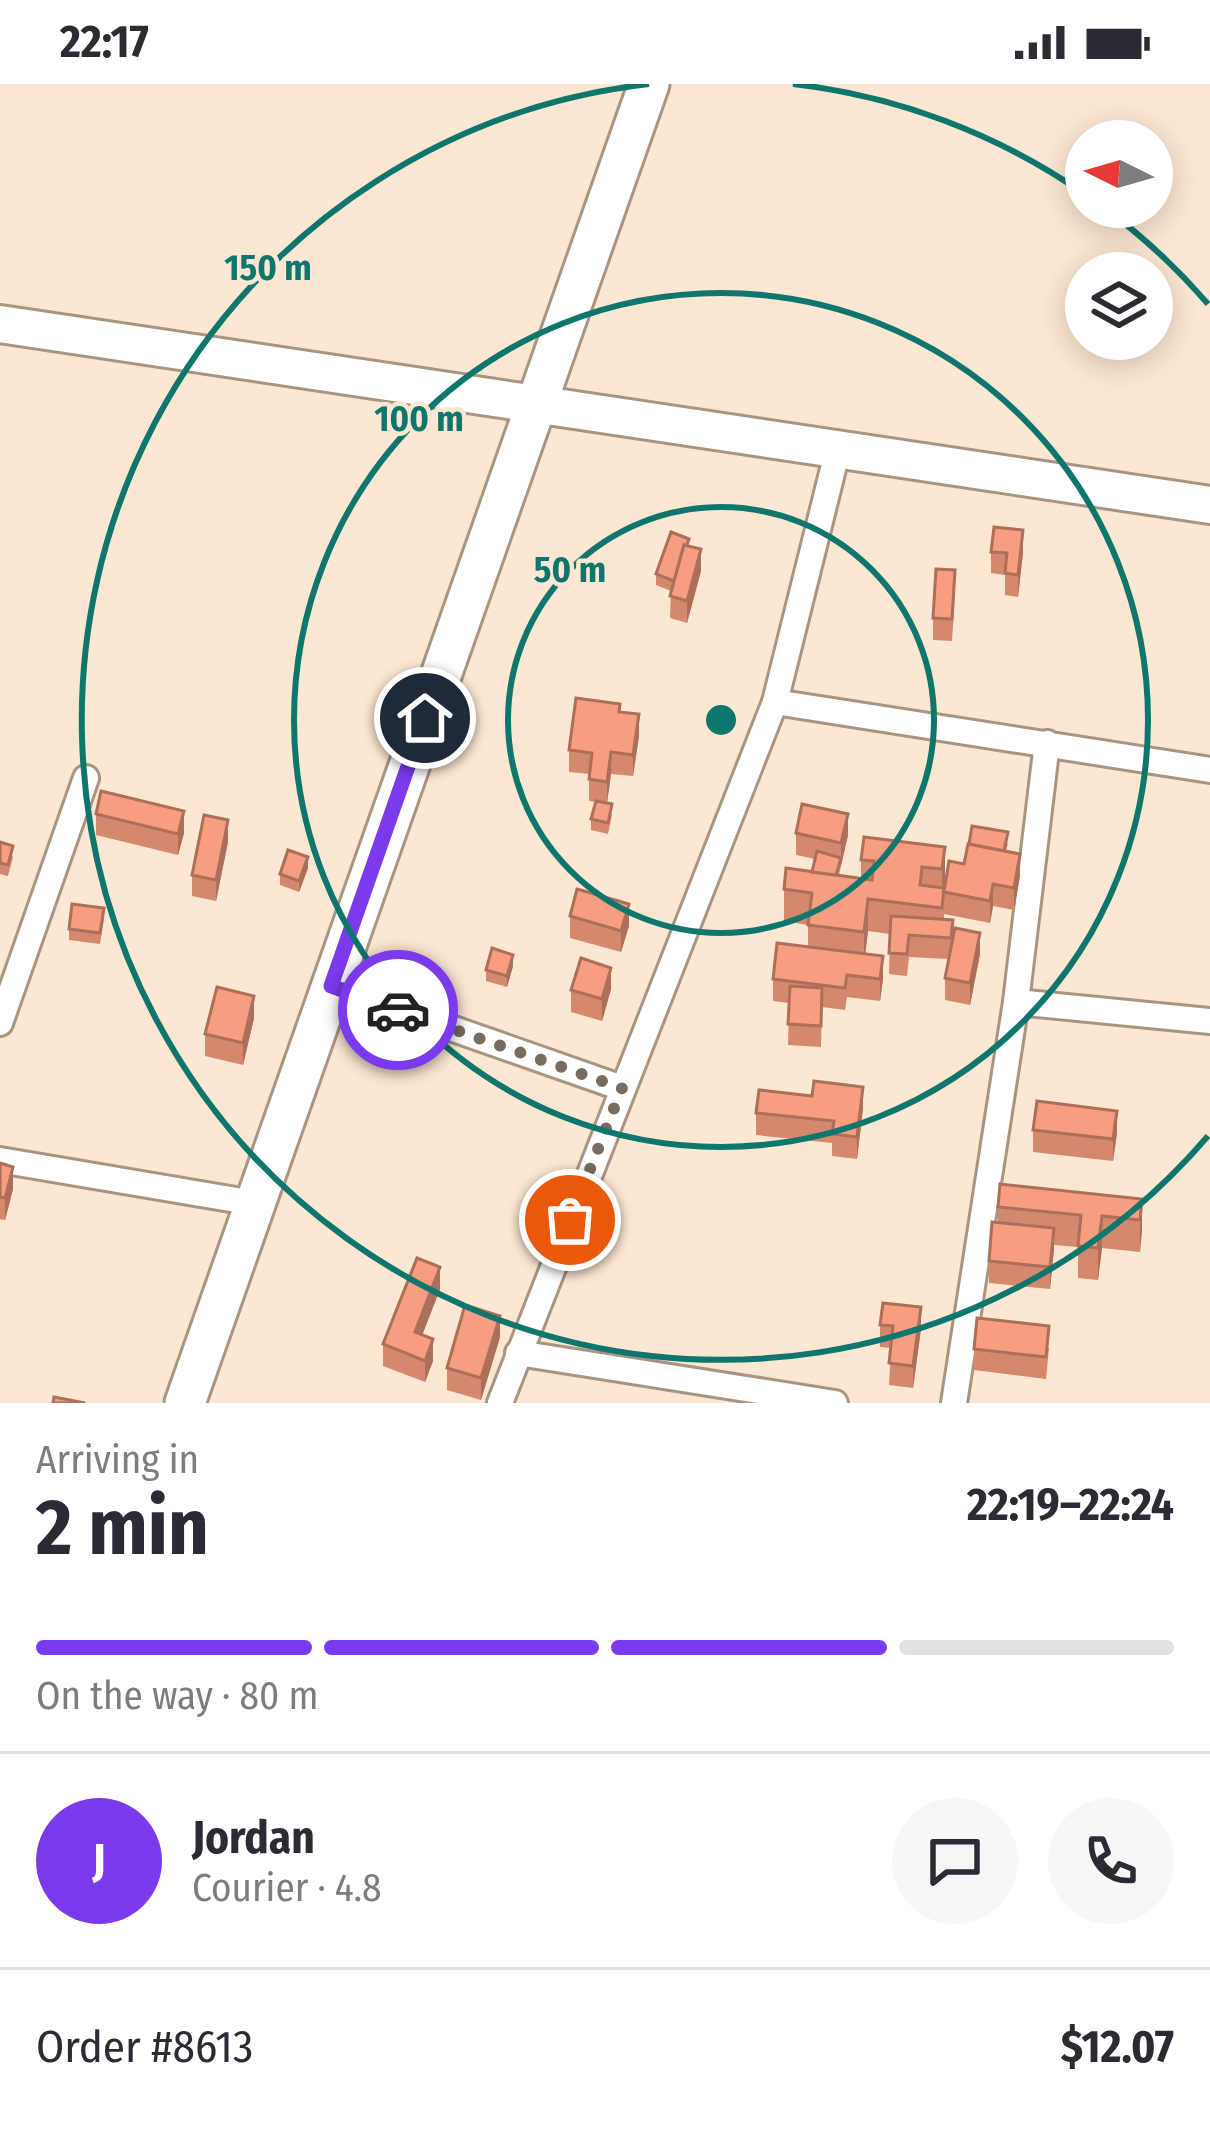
<!DOCTYPE html>
<html lang="en">
<head>
<meta charset="utf-8">
<style>
  body { margin:0; font-family:"Fira Sans Condensed",sans-serif; background:#f7f7f7; color:#2b2b33; height:100vh; display:flex; flex-direction:column; font-size:45px; white-space:nowrap }
  * { box-sizing:border-box; margin:0 }
  p { font-size:39px; color:#7c7c81 }
  .icon { flex:none; width:66px; height:66px; fill:none; stroke:currentColor; stroke-width:2; stroke-linecap:round; stroke-linejoin:round }
  .map { position:relative; height:1319px; overflow:hidden }
  .panel { display:flex; flex-direction:column; background:#fff; flex:1 }
  .panel>* { flex:none }
  .needle { width:78px; rotate:275deg }
  .tools { position:absolute; left:1065px; top:36px; display:grid; gap:24px }
  .tools a { display:grid; place-items:center; width:108px; height:108px; border-radius:50%; background:#fff; box-shadow:0 6px 30px #0003; font-size:60px }
  .pin { position:absolute; display:grid; place-items:center; width:102px; height:102px; color:#fff; margin:-51px; border:6px solid #fff; border-radius:50%; box-shadow:0 3px 12px #0007 }
  .courier { position:absolute; display:grid; place-items:center; width:120px; height:120px; margin:-60px; border:9px solid #7c3aed; border-radius:50%; background:#fff; color:#222; box-shadow:0 3px 15px #0007 }
  .head em { font-style:normal; font-weight:700 }
  .head div { display:flex; flex-direction:column-reverse }
  .head { display:flex; align-items:center; justify-content:space-between; height:204px; padding:0 36px }
  h1 { font-size:78px; font-weight:700; line-height:90px }
  .bar { display:grid; grid-template-columns:repeat(4,1fr); gap:18px 12px; align-content:center; height:144px; padding:0 36px }
  .bar i { height:15px; border-radius:9px; background:#e1e1e2 }
  .bar .selected { background:#7c3aed }
  .bar p { grid-column:span 4 }
  .line { display:flex; align-items:center; gap:30px; padding:0 36px; border-top:3px solid #e1e1e2 }
  .line div { flex:1 }
  .round { display:grid; place-items:center; flex:none; width:126px; height:126px; border-radius:63px; background:#f7f7f7 }
  .status { display:flex; justify-content:space-between; align-items:center; height:84px; padding:0 60px; background:#fff; direction:ltr }
  .status svg { height:33px; fill:currentColor }
  .map>svg:first-child { display:block }
</style>
</head>
<body>
<div class="status"><b>22:17</b><svg viewBox="0 0 49 12"><path d="M0 12V9h3v3zM5 12V6h3v6zM10 12V3h3v9zM15 12V0h3v12zM26 1h20v11H26zM47 4h2v5h-2z"/></svg></div>
<div class="map">
<svg width="1210" height="1319" viewBox="0 0 1210 1319">
  <rect width="100%" height="100%" fill="#fce7d2"/>
  <g fill="none" stroke-linecap="round" stroke-linejoin="round">
    <g stroke="#a89581" stroke-width="30">
      <g id="street">
        <polyline points="775,618 1210,686"/>
        <polyline points="331,902 622,1004"/>
        <polyline points="1016,918 1210,937"/>
        <polyline points="0,939 86,694"/>
        <polyline points="0,1076 254,1119"/>
        <polyline points="518,1269 835,1319"/>
        <polyline points="500,1319 775,618 838,365"/>
        <polyline points="954,1319 1016,918 1047,659"/>
      </g>
    </g>
    <g stroke="#a89581" stroke-width="42">
      <polyline id="secondary" points="0,240 1210,421"/>
    </g>
    <g stroke="#a89581" stroke-width="45">
      <polyline id="primary" points="185,1319 649,0"/>
    </g>
    <use href="#street" stroke="#fff" stroke-width="24"/>
    <use href="#secondary" stroke="#fff" stroke-width="36"/>
    <use href="#primary" stroke="#fff" stroke-width="39"/>
  </g>
  <g fill="#d4886d">
    <polygon points="991,468 1023,468 1018,513 1005,511 1005,491 991,489"/>
    <polygon points="701,487 687,539 670,534 671,507 656,501 656,490"/>
    <polygon points="955,508 952,557 933,556 933,534"/>
    <polygon points="620,628 639,652 633,692 611,690 607,719 612,731 608,750 591,746 591,735 596,718 589,717 589,690 569,688 569,666"/>
    <polygon points="96,730 184,749 178,771 96,751"/>
    <polygon points="796,749 848,751 839,791 861,794 861,776 945,763 945,795 964,780 1008,759 1006,767 1020,792 1014,826 993,822 990,839 944,830 944,835 953,856 980,870 970,921 945,916 945,894 949,875 909,873 907,892 889,890 890,850 868,847 865,870 883,894 880,917 847,913 845,926 822,923 821,963 788,961 789,919 773,917 773,895 808,863 808,841 784,837 784,805 812,788 815,775 796,771"/>
    <polygon points="0,758 13,773 8,792 0,790"/>
    <polygon points="228,758 216,817 192,812 192,791"/>
    <polygon points="308,784 299,808 280,801 280,790"/>
    <polygon points="570,832 629,842 621,868 570,854"/>
    <polygon points="104,835 100,860 69,856 69,845"/>
    <polygon points="513,882 507,903 486,897 486,886"/>
    <polygon points="611,905 602,937 571,928 571,906"/>
    <polygon points="254,934 243,981 205,972 205,950"/>
    <polygon points="863,1024 857,1075 832,1072 832,1059 756,1051 756,1029"/>
    <polygon points="1033,1046 1117,1049 1113,1077 1033,1068"/>
    <polygon points="0,1079 13,1105 5,1136 0,1135"/>
    <polygon points="1142,1115 1140,1168 1102,1164 1098,1196 1078,1194 1078,1163 1054,1161 1050,1205 989,1199 989,1177 998,1138 998,1123"/>
    <polygon points="440,1205 422,1251 433,1277 425,1298 383,1282 383,1260"/>
    <polygon points="880,1241 921,1245 913,1304 889,1301 891,1264 880,1263"/>
    <polygon points="500,1253 481,1316 447,1306 447,1284"/>
    <polygon points="1049,1264 1046,1295 974,1286 974,1265"/>
  </g>
  <g fill="#ac6f59">
    <polygon points="1023,446 1023,468 1018,513 1018,491"/>
    <polygon points="701,465 701,487 687,539 687,517"/>
    <polygon points="639,630 639,652 633,692 633,671"/>
    <polygon points="611,668 611,690 607,719 607,698"/>
    <polygon points="184,727 184,749 178,771 178,750"/>
    <polygon points="848,730 848,751 841,781 841,759"/>
    <polygon points="228,736 228,758 216,817 216,796"/>
    <polygon points="945,763 945,795 942,817 942,785"/>
    <polygon points="1020,770 1020,792 1014,826 1014,804"/>
    <polygon points="308,773 308,784 299,808 299,797"/>
    <polygon points="993,800 993,822 990,839 990,817"/>
    <polygon points="868,815 868,847 864,881 864,848"/>
    <polygon points="629,820 629,842 621,868 621,847"/>
    <polygon points="980,849 980,870 970,921 970,899"/>
    <polygon points="513,871 513,882 507,903 507,892"/>
    <polygon points="883,872 883,894 880,917 880,895"/>
    <polygon points="611,884 611,905 602,937 602,915"/>
    <polygon points="254,912 254,934 243,981 243,959"/>
    <polygon points="863,1003 863,1024 857,1075 857,1053"/>
    <polygon points="1117,1027 1117,1049 1113,1077 1113,1055"/>
    <polygon points="13,1083 13,1105 5,1136 5,1114"/>
    <polygon points="1142,1115 1142,1147 1140,1168 1140,1136"/>
    <polygon points="1102,1132 1102,1164 1098,1196 1098,1164"/>
    <polygon points="1054,1144 1054,1166 1050,1205 1050,1183"/>
    <polygon points="440,1183 440,1205 415,1270 415,1248"/>
    <polygon points="921,1223 921,1245 913,1304 913,1282"/>
    <polygon points="500,1232 500,1253 481,1316 481,1294"/>
    <polygon points="433,1255 433,1277 425,1298 425,1277"/>
  </g>
  <g fill="#f69e7f" stroke="#ac6f59" stroke-width="3">
    <polygon points="994,443 1023,446 1018,491 1005,489 1007,469 991,468"/>
    <polygon points="671,448 689,455 687,461 684,461 674,497 656,490"/>
    <polygon points="684,461 701,465 687,517 670,512"/>
    <polygon points="936,485 955,486 952,535 933,534"/>
    <polygon points="576,614 620,620 619,628 639,630 633,671 611,668 607,698 589,695 592,669 569,666"/>
    <polygon points="101,707 184,727 178,750 96,730"/>
    <polygon points="596,717 612,720 608,739 591,735"/>
    <polygon points="802,720 848,730 841,759 796,749"/>
    <polygon points="204,731 228,736 216,796 192,791"/>
    <polygon points="972,742 1008,748 1004,767 969,760"/>
    <polygon points="864,753 945,763 942,785 922,783 920,801 944,804 942,824 868,815 864,848 808,841 812,809 784,805 786,784 872,796 874,777 861,776"/>
    <polygon points="0,758 13,762 8,781 0,779"/>
    <polygon points="968,760 1020,770 1014,804 993,800 990,817 944,808 949,777 964,780"/>
    <polygon points="288,766 308,773 299,797 280,790"/>
    <polygon points="817,767 841,774 836,791 812,788"/>
    <polygon points="577,805 629,820 621,847 570,832"/>
    <polygon points="72,820 104,824 100,849 69,845"/>
    <polygon points="891,832 953,836 951,854 909,851 907,870 889,869"/>
    <polygon points="955,844 980,849 970,899 945,894"/>
    <polygon points="777,859 883,872 880,895 847,891 845,904 773,895"/>
    <polygon points="492,864 513,871 507,892 486,886"/>
    <polygon points="581,874 611,884 602,915 571,906"/>
    <polygon points="790,902 822,904 821,942 788,940"/>
    <polygon points="217,903 254,912 243,959 205,950"/>
    <polygon points="814,997 863,1003 857,1053 832,1050 834,1037 756,1029 759,1006 812,1012"/>
    <polygon points="1037,1017 1117,1027 1113,1055 1033,1046"/>
    <polygon points="0,1079 13,1083 5,1114 0,1113"/>
    <polygon points="1000,1100 1142,1115 1140,1136 1102,1132 1098,1164 1078,1162 1081,1131 998,1123"/>
    <polygon points="992,1138 1054,1144 1050,1183 989,1177"/>
    <polygon points="417,1174 440,1183 415,1248 433,1255 425,1277 383,1260"/>
    <polygon points="883,1219 921,1223 913,1282 889,1279 893,1242 880,1241"/>
    <polygon points="465,1221 500,1232 481,1294 447,1284"/>
    <polygon points="977,1234 1049,1242 1046,1273 974,1265"/>
    <polygon points="54,1313 85,1319 53,1319"/>
  </g>
  <g fill="none" stroke-linecap="round" stroke-linejoin="round">
    <polyline stroke="#776c5f" stroke-width="12" stroke-dasharray="0 21.6" points="398,926 622,1004 570,1136"/>
    <polyline stroke="#7c3aed" stroke-width="15" points="398,926 331,902 425,634"/>
  </g>
  <g fill="none" stroke="#0f766e" stroke-width="6">
    <circle cx="721" cy="636" r="213"/>
    <circle cx="721" cy="636" r="427"/>
    <path d="M1208 1052A640 640 0 1 1 649 0M793 0A640 640 0 0 1 1083 109M1106 125A640 640 0 0 1 1208 220"/>
  </g>
  <circle cx="721" cy="636" r="18" fill="#0f766e" stroke="#fce7d2" stroke-width="6"/>
  <g font-size="36" text-anchor="middle" font-weight="bold" fill="#0f766e" stroke="#fce7d2" stroke-width="9" stroke-linejoin="round" paint-order="stroke">
    <text x="268" y="196">150 m</text>
    <text x="419" y="347">100 m</text>
    <text x="570" y="498">50 m</text>
  </g>
</svg>
<div class="tools">
<a><svg class="needle" viewBox="-14 -14 28 28"><path d="M0-13l5 13h-10z" fill="#e53935"/><path d="M0 13l5-13h-10z" fill="#7c7c81"/></svg></a>
<a><svg class="icon" aria-label="layers" viewBox="0 0 24 24"><path d="M12 4l9 5-9 5-9-5zM3 14l9 5 9-5"/></svg></a>
</div>
<div class="pin" style="left:570px;top:1136px;background:#ea580c"><svg class="icon" aria-label="bag" viewBox="0 0 24 24"><path d="M5 8h14l-1 12H6zM9 8a3 3 0 0 1 6 0"/></svg></div>
<div class="pin" style="left:425px;top:634px;background:#1f2937"><svg class="icon" aria-label="home" viewBox="0 0 24 24"><path d="M3 11l9-7 9 7M6 9v11h12V9"/></svg></div>
<div class="courier" style="left:398px;top:926px"><svg class="icon" aria-label="car" viewBox="0 0 24 24"><path d="M5 17H2v-5l4-1 3-4h7l3 4 3 1v5h-3M9 17h6M6 11h13"/><circle cx="7" cy="17" r="2"/><circle cx="17" cy="17" r="2"/></svg></div>
</div>
<section class="panel">
<div class="head"><div><h1>2 min</h1><p>Arriving in</p></div><em>22:19–22:24</em></div>
<div class="bar"><i class="selected"></i><i class="selected"></i><i class="selected"></i><i></i><p>On the way · 80 m</p></div>
<div class="line" style="height:216px"><b class="round" style="background:#7c3aed;color:#fff">J</b><div><b>Jordan</b><p>Courier · 4.8</p></div><a class="round"><svg class="icon" aria-label="chat" viewBox="0 0 24 24"><path d="M4 5h16v11H9l-5 4z"/></svg></a><a class="round"><svg class="icon" aria-label="phone" viewBox="0 0 24 24"><path d="M5 4h4l2 5-3 2q2 4 5 5l2-3 5 2v4C11 20 4 13 5 4z"/></svg></a></div>
<div class="line" style="height:156px"><div>Order #8613</div><b>$12.07</b></div>
</section>
</body>
</html>
